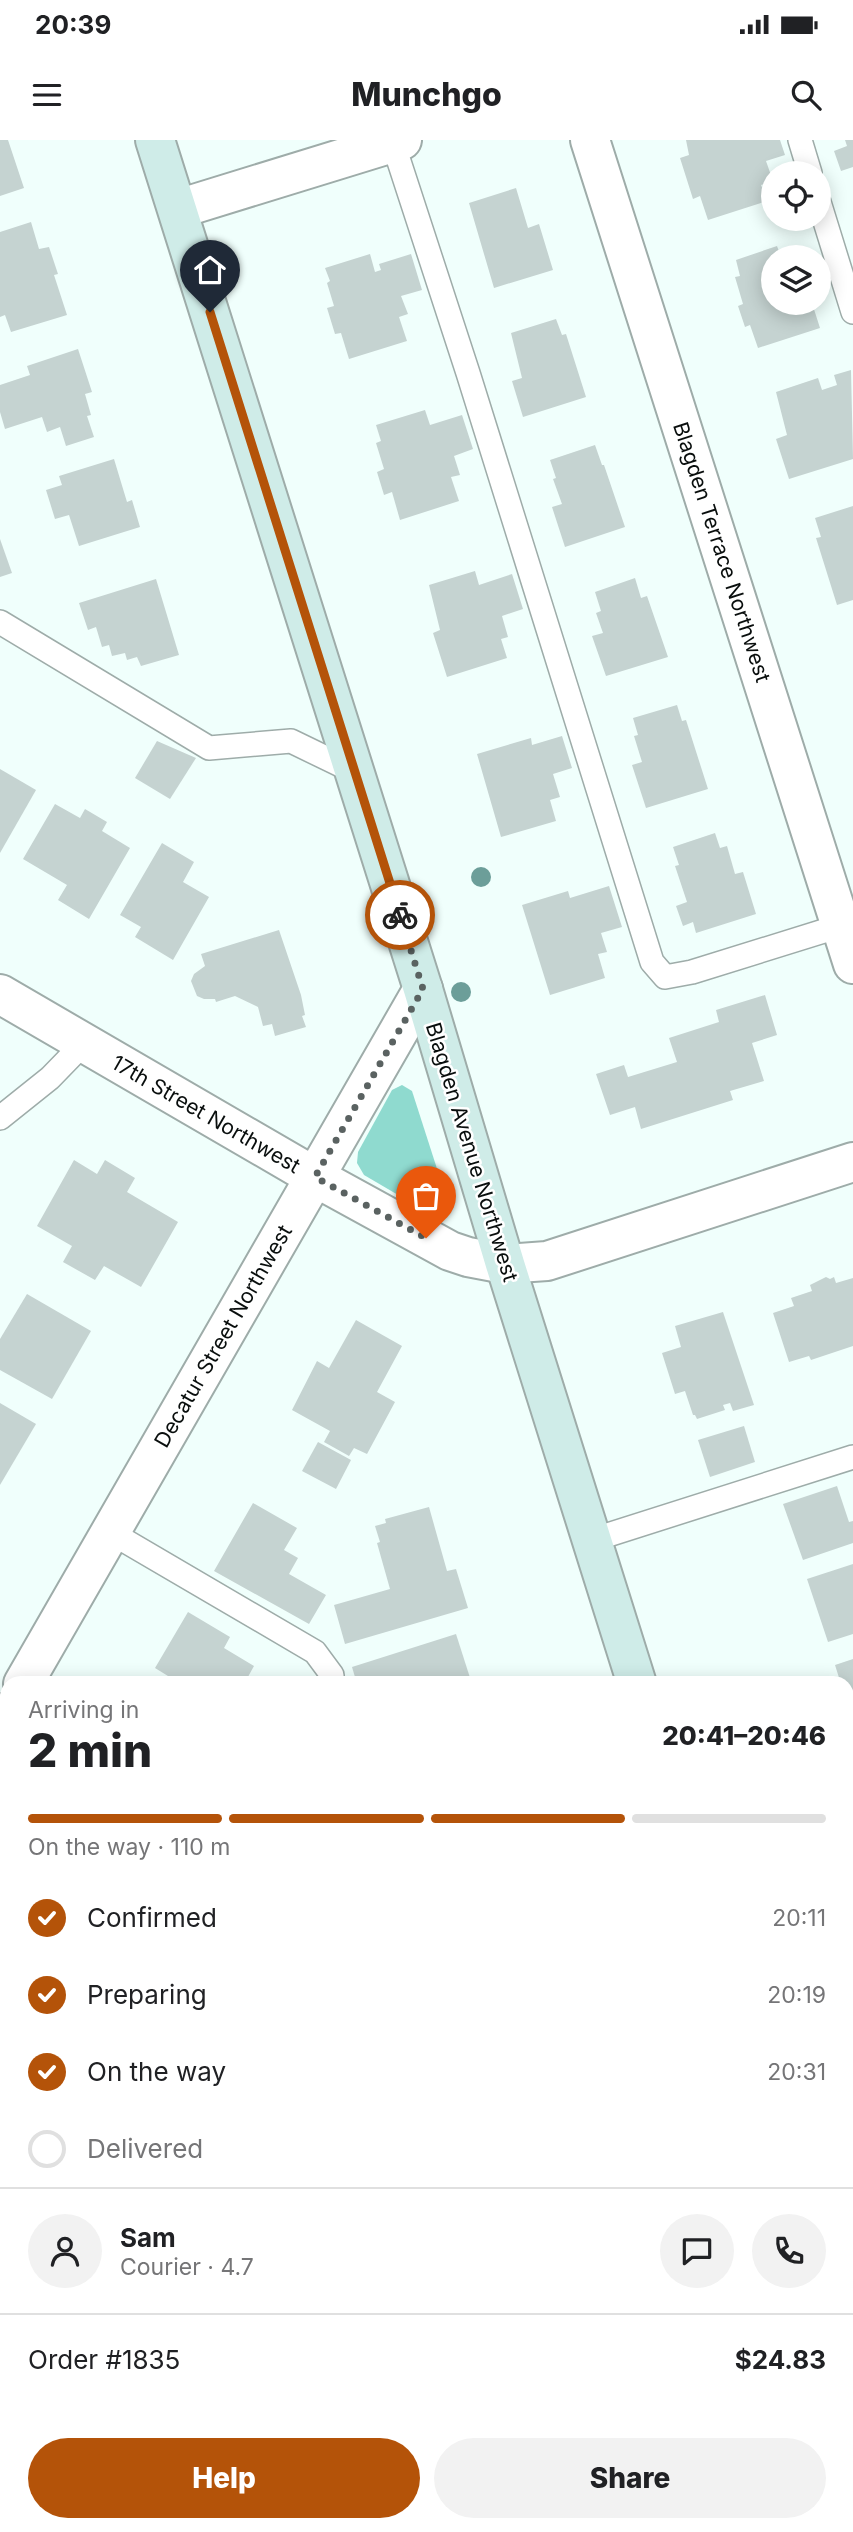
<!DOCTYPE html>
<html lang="en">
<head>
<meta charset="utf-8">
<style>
  body { margin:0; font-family:Inter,sans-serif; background:#f2f2f2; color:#202124; height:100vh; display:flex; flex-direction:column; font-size:26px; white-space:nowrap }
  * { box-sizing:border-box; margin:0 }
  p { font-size:23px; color:#757577 }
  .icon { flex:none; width:38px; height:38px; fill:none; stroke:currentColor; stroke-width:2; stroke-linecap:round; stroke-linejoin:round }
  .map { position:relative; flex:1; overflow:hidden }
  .details { position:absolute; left:0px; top:1536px; width:854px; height:856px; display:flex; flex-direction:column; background:#fff; border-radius:21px 21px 0 0; box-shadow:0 4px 18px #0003 }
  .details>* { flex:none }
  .controls { position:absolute; left:761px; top:21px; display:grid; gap:14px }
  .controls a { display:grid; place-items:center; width:70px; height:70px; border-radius:50%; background:#fff; box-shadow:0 4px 18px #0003; font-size:35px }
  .pin { position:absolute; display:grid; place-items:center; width:60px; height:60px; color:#fff; margin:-72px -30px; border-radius:50% 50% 50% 0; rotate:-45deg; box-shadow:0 0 7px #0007 }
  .pin .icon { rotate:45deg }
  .courier { position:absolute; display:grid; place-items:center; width:70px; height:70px; margin:-35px; border:5px solid #b45309; border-radius:50%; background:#fff; color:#222; box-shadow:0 2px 9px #0007 }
  .headline em { font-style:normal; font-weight:800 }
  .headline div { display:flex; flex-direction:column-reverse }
  .headline { display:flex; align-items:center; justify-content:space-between; height:119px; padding:0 28px }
  h1 { font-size:46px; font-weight:800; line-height:52px }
  .bar { display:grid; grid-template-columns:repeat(4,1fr); gap:10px 7px; align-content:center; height:84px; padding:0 28px }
  .bar i { height:9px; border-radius:5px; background:#e0e0e0 }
  .bar .on { background:#b45309 }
  .bar p { grid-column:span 4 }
  .line { display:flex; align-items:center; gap:18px; padding:0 28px; border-top:2px solid #e0e0e0 }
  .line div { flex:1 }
  .round { display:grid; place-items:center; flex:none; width:74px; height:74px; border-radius:37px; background:#f2f2f2 }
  ol { padding:0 28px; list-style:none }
  li { display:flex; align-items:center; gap:21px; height:77px }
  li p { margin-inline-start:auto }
  li .icon { padding:7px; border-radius:50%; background:#b45309; color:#fff; stroke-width:4 }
  li:last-child { color:#757577 }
  li i { width:38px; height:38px; border:4px solid #e0e0e0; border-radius:50% }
  .primary-button { display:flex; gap:14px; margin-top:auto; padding:14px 28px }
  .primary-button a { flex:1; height:80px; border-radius:42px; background:#b45309; color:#fff; font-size:28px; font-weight:800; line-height:80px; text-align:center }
  .primary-button a+a { background:#f2f2f2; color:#202124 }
  .status { display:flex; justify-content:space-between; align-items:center; height:49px; padding:0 35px; background:#fff; direction:ltr }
  .status svg { height:19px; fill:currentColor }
  header { display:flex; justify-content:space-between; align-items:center; height:91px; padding:0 28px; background:#fff; font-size:32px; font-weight:800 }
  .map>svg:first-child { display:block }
</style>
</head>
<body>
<div class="status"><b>20:39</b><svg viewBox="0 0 49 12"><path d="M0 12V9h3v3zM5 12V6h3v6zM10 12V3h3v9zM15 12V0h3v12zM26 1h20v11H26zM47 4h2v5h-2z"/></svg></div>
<header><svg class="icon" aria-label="menu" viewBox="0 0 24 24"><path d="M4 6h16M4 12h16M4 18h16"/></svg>Munchgo<svg class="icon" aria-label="search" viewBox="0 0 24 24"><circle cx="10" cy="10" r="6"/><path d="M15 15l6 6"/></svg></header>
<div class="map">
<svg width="853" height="2392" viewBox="0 0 853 2392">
  <rect width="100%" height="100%" fill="#f0fffc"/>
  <polygon fill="#8fdacf" points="402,945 412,951 449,1066 442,1076 434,1076 364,1035 357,1023 358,1012 392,950"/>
  <g fill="#c5d3d1">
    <polygon points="0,0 8,0 24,48 0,56"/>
    <polygon points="686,0 780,0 785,15 766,21 773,41 761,45 767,61 708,80 700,56 693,59 680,18 689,15"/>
    <polygon points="845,0 853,0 853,27 841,31 834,11 847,6"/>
    <polygon points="516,48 528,88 539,84 553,130 494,148 469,63"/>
    <polygon points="31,82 39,109 49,107 58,134 54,135 67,175 11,192 5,175 0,177 0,92"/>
    <polygon points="777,106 781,117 774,117 774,163 812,163 820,188 758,208 750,185 745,187 738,166 743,164 735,137 740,136 736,120"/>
    <polygon points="370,114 375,132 381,130 379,124 411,114 422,150 401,156 408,174 399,177 407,201 349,219 341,193 335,194 327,168 334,166 327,143 330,141 325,128"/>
    <polygon points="556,179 562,195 566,194 586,257 523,277 512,241 522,238 511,193"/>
    <polygon points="78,209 92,252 85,254 91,275 87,276 94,297 66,306 60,287 47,292 42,277 5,289 0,272 0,245 30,235 27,226"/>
    <polygon points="851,230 853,319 789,339 776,299 787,295 776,252 818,238 822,250 837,245 834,235"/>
    <polygon points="425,270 430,285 462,275 473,309 454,316 460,335 451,337 459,361 400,380 392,352 384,355 377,332 384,329 376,303 381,301 376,285"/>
    <polygon points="595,305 602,325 604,325 625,387 565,407 552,367 562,364 553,339 556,338 550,320"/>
    <polygon points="114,319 127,362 132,360 140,387 79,406 69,375 55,379 46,350 62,345 59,336"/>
    <polygon points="853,366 853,460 837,465 816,398 821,397 815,378"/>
    <polygon points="0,399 12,433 0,437"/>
    <polygon points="475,431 479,445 512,434 523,469 502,476 508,497 501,499 507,518 447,537 433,493 440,490 429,445"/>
    <polygon points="635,438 641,458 647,456 668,517 606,536 592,496 603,493 596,473 601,471 595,452"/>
    <polygon points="156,439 179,515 141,526 137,517 127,520 125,513 112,516 109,505 102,507 96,487 88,490 79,463"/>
    <polygon points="677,565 682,581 686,580 708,649 646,668 632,625 642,622 634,596 638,595 633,578"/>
    <polygon points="562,596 572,628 553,634 560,657 550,660 556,681 501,697 477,614 531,598 532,605"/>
    <polygon points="157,601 196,618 170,659 135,638"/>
    <polygon points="0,629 36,650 0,713"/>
    <polygon points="55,664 80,678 85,669 107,682 102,691 130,708 89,779 58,760 67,745 23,719"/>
    <polygon points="715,693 720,708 727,706 735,734 743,732 756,774 696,793 693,782 683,786 676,766 687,762 675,726 679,725 673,707"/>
    <polygon points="162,703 194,722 183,742 209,757 173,820 135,797 141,787 120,775"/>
    <polygon points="609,746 622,787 601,793 607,812 598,814 605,838 550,855 522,765 568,751 570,758"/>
    <polygon points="279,790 301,855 305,875 302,876 306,887 275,896 272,884 263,886 258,867 235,856 216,862 215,859 204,859 197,856 191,841 194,834 205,826 201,814"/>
    <polygon points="765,855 777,895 752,903 764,941 730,951 733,960 641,989 635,967 610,975 596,934 624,925 628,937 677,922 669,898 719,882 716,870"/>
    <polygon points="74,1020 97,1034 105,1020 135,1038 127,1052 178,1082 141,1147 104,1126 95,1140 63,1122 72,1106 37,1086"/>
    <polygon points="826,1137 830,1139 834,1137 836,1143 853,1138 853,1206 811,1220 809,1216 789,1222 773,1173 794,1166 791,1158 812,1151 810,1145"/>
    <polygon points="27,1154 91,1191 52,1259 0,1230 0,1199"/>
    <polygon points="723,1172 754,1265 733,1271 730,1263 723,1265 725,1270 697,1279 695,1275 693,1275 685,1251 675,1254 662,1213 681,1207 675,1186"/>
    <polygon points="356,1180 402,1206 377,1252 395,1262 367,1314 354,1308 349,1316 324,1302 330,1291 292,1270 317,1221 329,1228"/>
    <polygon points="0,1263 36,1284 0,1345"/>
    <polygon points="744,1286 755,1322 710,1337 698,1300"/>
    <polygon points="318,1302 351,1320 336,1349 302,1331"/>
    <polygon points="837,1346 849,1382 853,1381 853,1403 803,1420 783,1364"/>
    <polygon points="253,1363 297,1388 284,1410 298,1418 289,1434 326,1455 309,1484 214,1431"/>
    <polygon points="429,1367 447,1431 456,1429 468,1468 345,1504 334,1465 390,1449 377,1403 380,1402 375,1386 386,1383 385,1379"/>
    <polygon points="853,1424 853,1494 828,1502 807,1439"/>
    <polygon points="188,1472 230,1497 224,1508 254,1526 244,1544 181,1544 155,1528"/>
    <polygon points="456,1494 472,1544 357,1544 352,1527"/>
    <polygon points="853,1519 853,1579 847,1563 847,1544 841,1544 835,1525"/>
    <polygon points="0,1884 7,1888 7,1979 0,1987"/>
    <polygon points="0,2053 7,2057 7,2113 0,2109"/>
    <polygon points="492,2385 544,2385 540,2392 488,2392"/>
    <polygon points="563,2385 604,2385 616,2392 559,2392"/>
  </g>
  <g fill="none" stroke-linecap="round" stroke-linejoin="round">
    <g stroke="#9eaca9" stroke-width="26">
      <g id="lane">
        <polyline points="800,0 810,33"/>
        <polyline points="393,3 468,233 652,822 665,837 692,832 853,782"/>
        <polyline points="819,62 853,172"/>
        <polyline points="0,482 209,608 291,601 355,632"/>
        <polyline points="0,978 50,938 84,903"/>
        <polyline points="110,1392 315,1512 332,1535 332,1544"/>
        <polyline points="592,1400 853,1317"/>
        <polyline points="0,1793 7,1798"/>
        <polyline points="0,1843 7,1847"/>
      </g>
    </g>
    <g stroke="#9eaca9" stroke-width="42">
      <g id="street">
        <polyline points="590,0 853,824"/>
        <polyline points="178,69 402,0"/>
        <polyline points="0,854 315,1037 450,1111 468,1117 505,1124 547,1121 853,1022"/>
        <polyline points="23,1544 423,849"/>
        <polyline points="0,1584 7,1572"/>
      </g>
    </g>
    <g stroke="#9eaca9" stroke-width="42">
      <g id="secondary">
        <polyline points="155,0 423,849 505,1124 637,1544"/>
        <polyline points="847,2211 853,2230"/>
      </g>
    </g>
    <g stroke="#418279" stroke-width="42">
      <g id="primary">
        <polyline points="0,2257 7,2261"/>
        <polyline points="0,2324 7,2328"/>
        <polyline points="106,2385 117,2392"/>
        <polyline points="220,2385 231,2392"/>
      </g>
    </g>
    <use href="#lane" stroke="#fff" stroke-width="23"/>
    <use href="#street" stroke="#fff" stroke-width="38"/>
    <use href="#secondary" stroke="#cfece8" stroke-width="38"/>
    <use href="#primary" stroke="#9fd9d1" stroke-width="38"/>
  </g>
  <g fill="#6c9e99">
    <circle cx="481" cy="737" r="10"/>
    <circle cx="461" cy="852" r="10"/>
  </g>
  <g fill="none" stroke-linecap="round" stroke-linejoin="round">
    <polyline stroke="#5a6261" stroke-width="7" stroke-dasharray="0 12.6" points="400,775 423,849 315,1037 426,1098"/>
    <polyline stroke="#b45309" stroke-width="9" points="210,172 400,775"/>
  </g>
  <g text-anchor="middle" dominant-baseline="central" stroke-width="5" stroke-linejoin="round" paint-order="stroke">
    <g font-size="21" fill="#090e0d" stroke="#fff">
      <text transform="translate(722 412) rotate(72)">Blagden Terrace Northwest</text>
      <text transform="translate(206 974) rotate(30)">17th Street Northwest</text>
      <text transform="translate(472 1012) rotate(73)">Blagden Avenue Northwest</text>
      <text transform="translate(223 1196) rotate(-60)">Decatur Street Northwest</text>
    </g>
  </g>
</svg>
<div class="controls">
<a><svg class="icon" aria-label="locate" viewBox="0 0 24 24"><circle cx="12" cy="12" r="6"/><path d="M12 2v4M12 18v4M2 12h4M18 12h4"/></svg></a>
<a><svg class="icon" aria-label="layers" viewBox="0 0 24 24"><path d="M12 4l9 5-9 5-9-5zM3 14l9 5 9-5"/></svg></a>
</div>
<div class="pin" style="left:426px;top:1098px;background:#ea580c"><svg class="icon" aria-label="bag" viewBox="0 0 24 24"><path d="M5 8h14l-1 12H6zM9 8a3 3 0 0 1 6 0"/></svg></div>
<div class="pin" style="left:210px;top:172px;background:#1f2937"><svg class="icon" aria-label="home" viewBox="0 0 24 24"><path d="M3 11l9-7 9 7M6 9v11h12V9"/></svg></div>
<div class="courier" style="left:400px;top:775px"><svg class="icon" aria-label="bike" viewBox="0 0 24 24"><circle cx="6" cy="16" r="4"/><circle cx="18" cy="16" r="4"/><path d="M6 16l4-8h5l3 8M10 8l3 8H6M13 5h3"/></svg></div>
<section class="details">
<div class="headline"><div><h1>2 min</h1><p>Arriving in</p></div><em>20:41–20:46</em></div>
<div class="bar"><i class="on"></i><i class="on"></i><i class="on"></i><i></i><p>On the way · 110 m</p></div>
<ol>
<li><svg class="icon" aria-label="check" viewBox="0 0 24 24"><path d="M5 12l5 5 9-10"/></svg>Confirmed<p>20:11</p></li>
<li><svg class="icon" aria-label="check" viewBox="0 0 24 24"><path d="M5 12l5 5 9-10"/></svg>Preparing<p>20:19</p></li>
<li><svg class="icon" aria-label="check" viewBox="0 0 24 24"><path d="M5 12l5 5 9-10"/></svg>On the way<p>20:31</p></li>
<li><i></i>Delivered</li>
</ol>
<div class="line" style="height:126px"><a class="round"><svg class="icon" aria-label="person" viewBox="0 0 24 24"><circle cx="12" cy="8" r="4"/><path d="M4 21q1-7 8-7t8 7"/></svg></a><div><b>Sam</b><p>Courier · 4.7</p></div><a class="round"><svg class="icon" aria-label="chat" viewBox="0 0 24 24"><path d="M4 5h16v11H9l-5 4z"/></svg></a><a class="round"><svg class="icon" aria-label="phone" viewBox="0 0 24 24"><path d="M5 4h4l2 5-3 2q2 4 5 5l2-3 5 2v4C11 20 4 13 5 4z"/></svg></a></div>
<div class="line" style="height:91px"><div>Order #1835</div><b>$24.83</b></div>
<div class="primary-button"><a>Help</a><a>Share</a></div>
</section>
</div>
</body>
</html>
